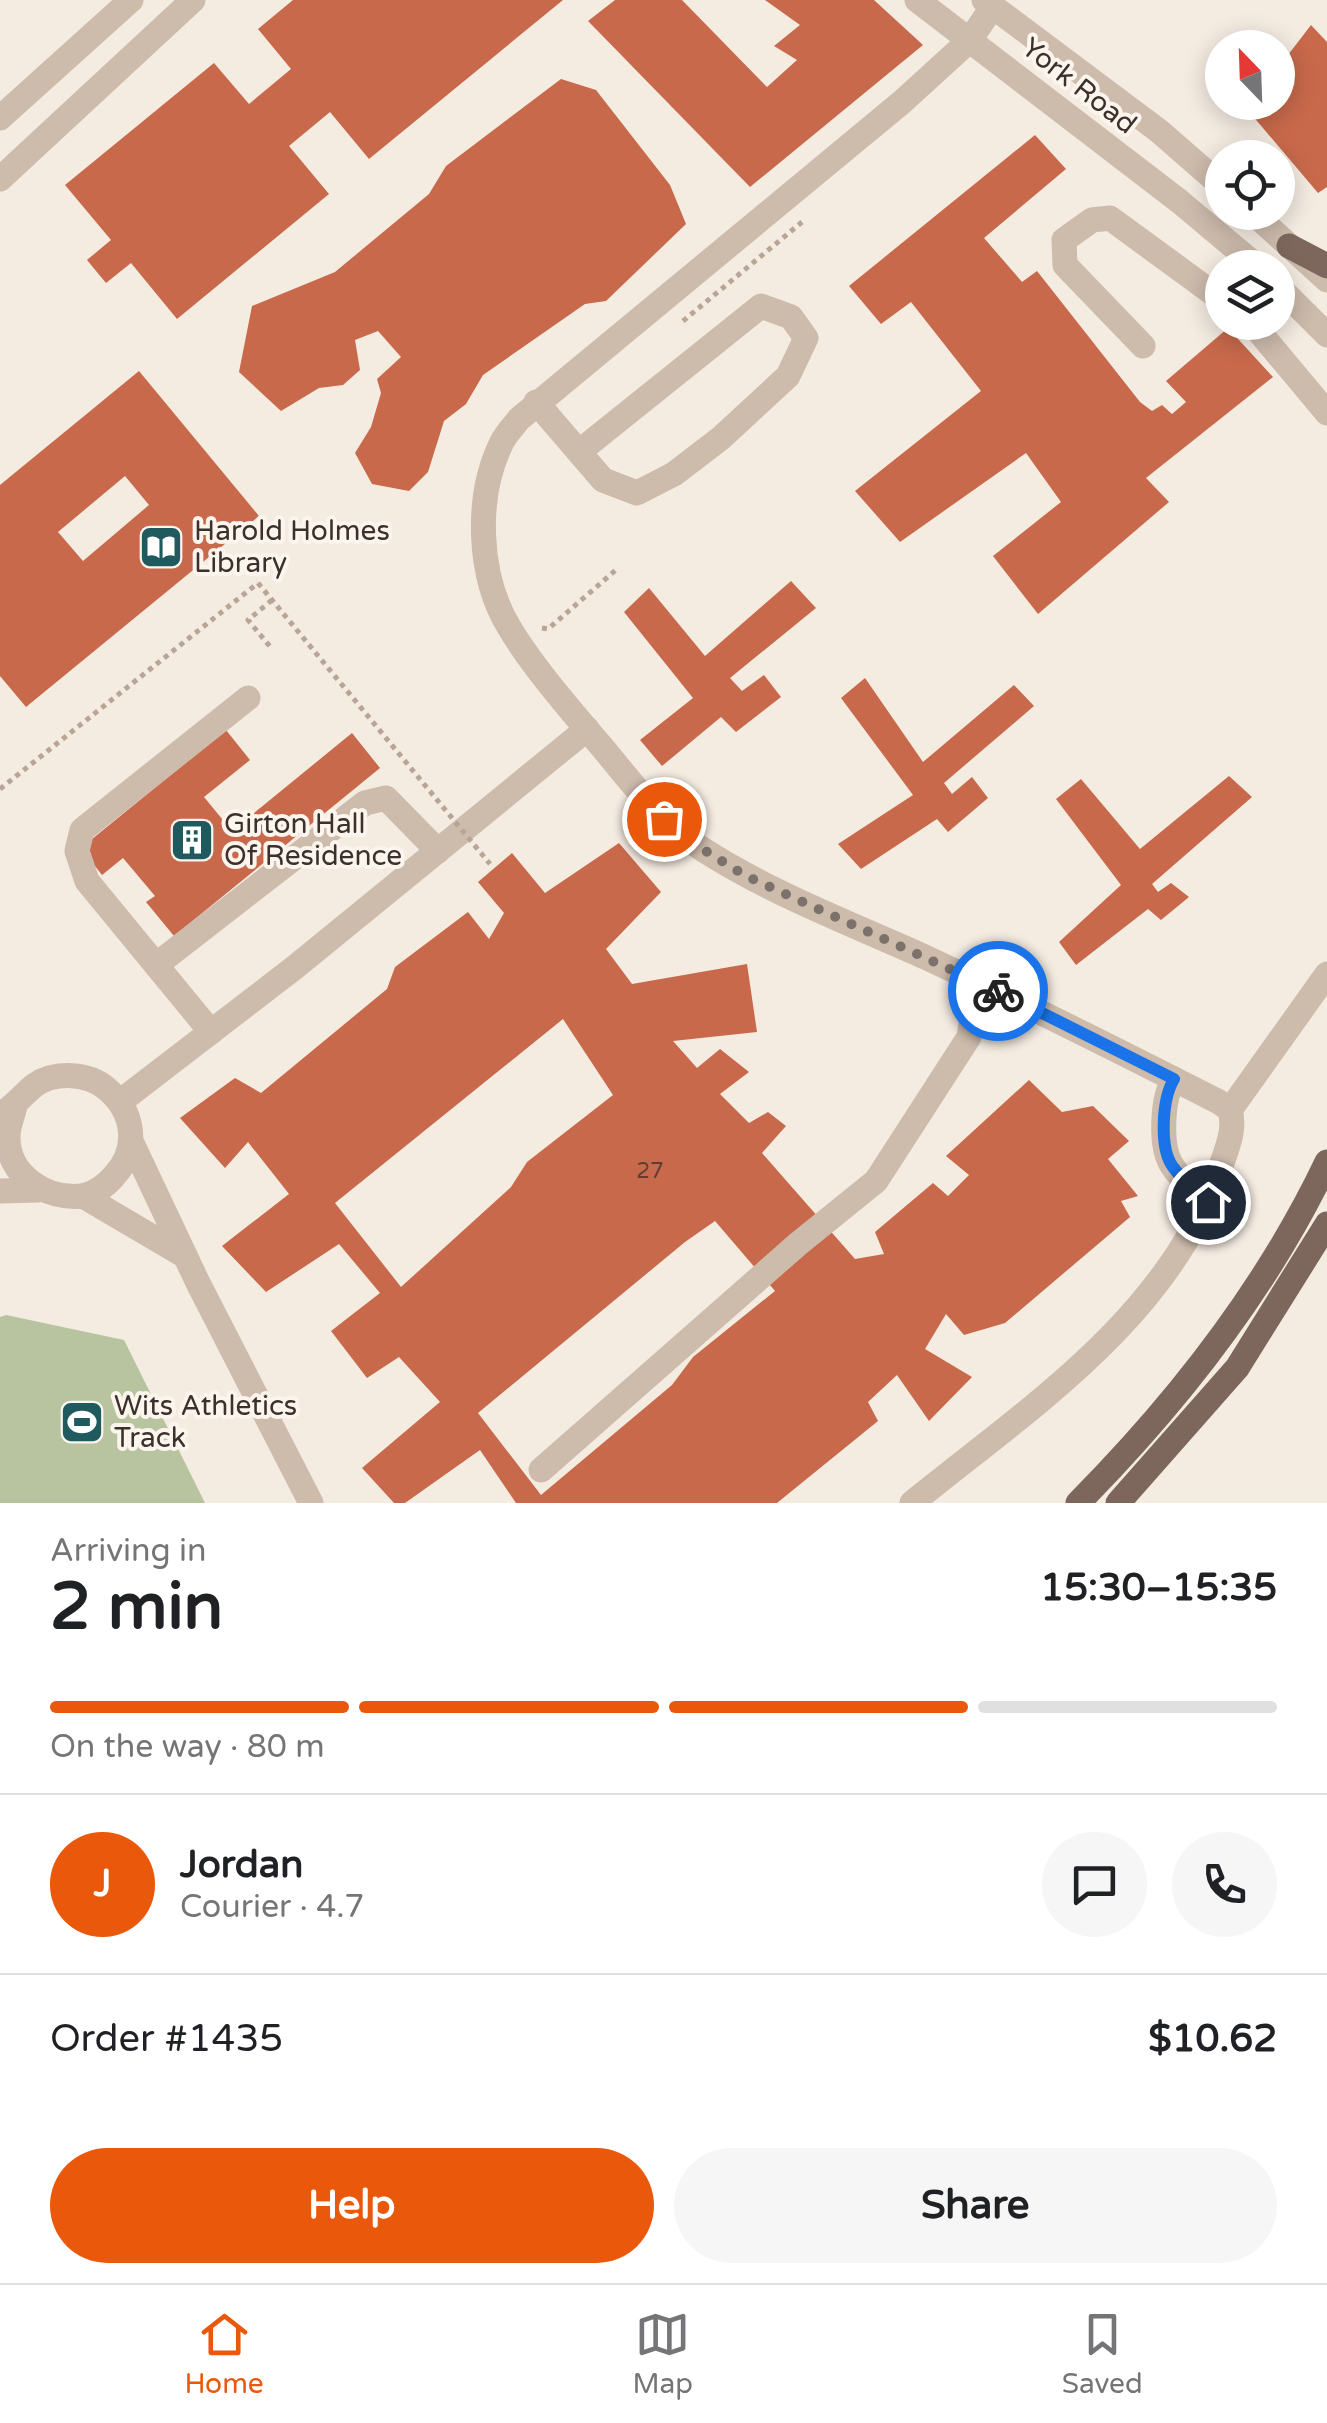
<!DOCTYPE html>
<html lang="en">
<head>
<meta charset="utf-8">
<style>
  body { margin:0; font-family:"Varela Round",sans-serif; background:#f6f6f6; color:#202124; height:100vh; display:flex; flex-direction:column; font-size:38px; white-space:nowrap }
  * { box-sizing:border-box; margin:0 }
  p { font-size:32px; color:#757577 }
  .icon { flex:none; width:55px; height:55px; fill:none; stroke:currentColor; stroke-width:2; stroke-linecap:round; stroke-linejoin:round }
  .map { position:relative; height:1503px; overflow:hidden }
  .side { display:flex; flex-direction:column; background:#fff; flex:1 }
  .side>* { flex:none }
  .needle { width:65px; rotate:337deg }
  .controls { position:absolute; left:1205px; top:30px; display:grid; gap:20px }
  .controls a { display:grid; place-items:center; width:90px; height:90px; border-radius:50%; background:#fff; box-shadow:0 5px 25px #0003; font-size:50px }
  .pin { position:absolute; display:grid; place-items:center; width:85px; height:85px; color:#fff; margin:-42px; border:5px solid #fff; border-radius:50%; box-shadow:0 2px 10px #0007 }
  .courier { position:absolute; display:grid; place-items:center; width:100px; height:100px; margin:-50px; border:8px solid #1a73e8; border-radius:50%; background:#fff; color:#222; box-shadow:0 2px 12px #0007 }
  .summary em { font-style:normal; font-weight:700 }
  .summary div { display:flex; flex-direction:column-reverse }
  .summary { display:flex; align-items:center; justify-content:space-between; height:170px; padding:0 50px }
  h1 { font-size:65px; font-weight:700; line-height:75px }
  .bar { display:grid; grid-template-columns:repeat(4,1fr); gap:15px 10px; align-content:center; height:120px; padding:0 50px }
  .bar i { height:12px; border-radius:8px; background:#e0e0e0 }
  .bar .current { background:#ea580c }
  .bar p { grid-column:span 4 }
  .line { display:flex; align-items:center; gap:25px; padding:0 50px; border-top:2px solid #e0e0e0 }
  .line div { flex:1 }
  .round { display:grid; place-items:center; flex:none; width:105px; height:105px; border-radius:52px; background:#f6f6f6 }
  .cta { display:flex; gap:20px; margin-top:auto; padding:20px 50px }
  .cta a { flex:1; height:115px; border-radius:60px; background:#ea580c; color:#fff; font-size:40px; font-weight:700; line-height:115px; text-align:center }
  .cta a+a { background:#f6f6f6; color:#202124 }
  .dock { display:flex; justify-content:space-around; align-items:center; height:140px; border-top:2px solid #e0e0e0; background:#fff; font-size:28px; color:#757577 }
  .dock a { display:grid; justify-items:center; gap:5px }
  .dock .current { color:#ea580c }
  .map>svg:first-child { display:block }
</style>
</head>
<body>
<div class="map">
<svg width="1327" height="1503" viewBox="0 0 1327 1503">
  <rect width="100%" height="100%" fill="#f4ebe1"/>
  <polygon fill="#b8c4a0" points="6,1315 124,1340 205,1503 0,1503 0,1317"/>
  <g fill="#c8694b" fill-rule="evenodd">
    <polygon points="293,0 563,0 369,159 330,112 289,146 329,194 177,319 131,263 106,283 87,260 111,240 65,185 214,63 249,104 291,69 258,29"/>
    <polygon points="615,0 682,0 767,87 797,60 774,46 800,25 765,0 874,0 923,45 750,187 588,21"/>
    <polygon points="1311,25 1327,42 1327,187 1318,193 1246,108 1250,102 1278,102 1278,68"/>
    <polygon points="561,79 596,90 670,185 686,224 606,301 585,304 483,375 466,404 444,421 428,472 409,491 372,484 355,453 371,427 381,393 377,379 401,357 378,331 355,340 360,370 343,385 319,388 281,411 239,372 252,306 335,272 429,194 446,166"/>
    <polygon points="1035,135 1066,169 984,238 1022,282 1037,271 1140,402 1152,411 1162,405 1172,414 1186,402 1166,381 1228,328 1273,377 1146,478 1169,502 1038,614 993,556 1061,502 1026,453 900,542 855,491 981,391 911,302 881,324 849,286"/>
    <path d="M139,371L259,516L26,707L0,676V485ZM125,476L149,505L83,561L58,532Z"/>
    <polygon points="791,581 816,608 730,678 742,691 764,675 781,697 736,732 721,717 662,766 640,740 693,698 624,612 649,588 705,656"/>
    <polygon points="865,678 923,762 1014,685 1034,706 944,783 952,794 972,777 988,798 948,832 937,819 861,869 838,844 913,795 841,698"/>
    <polygon points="226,730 250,760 204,797 232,831 352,733 380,768 174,936 146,902 155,896 123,858 102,875 81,848"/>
    <polygon points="1229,776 1252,797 1152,884 1158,892 1171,883 1189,897 1161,920 1148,909 1076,965 1059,942 1121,885 1056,799 1081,779 1140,849"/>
    <path d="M619,843L661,892L606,949L632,984L747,964L757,1032L673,1041L697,1068L720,1049L749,1072L720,1094L749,1123L768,1112L786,1126L762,1153L855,1259L884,1254L875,1232L933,1183L948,1196L969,1175L946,1156L1029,1080L1062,1112L1093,1106L1129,1141L1108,1159L1138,1196L1121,1201L1130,1217L1005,1323L964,1335L946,1314L925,1349L972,1377L929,1421L897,1375L868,1402L878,1421L777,1503H516L480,1450L405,1503H394L362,1468L440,1402L399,1357L367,1378L331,1331L380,1293L339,1244L266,1292L222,1246L289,1194L248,1142L225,1168L180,1118L235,1078L261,1093L387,989L395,967L468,912L489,939L504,913L478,882L512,853L545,893ZM563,1019L613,1095L527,1162L511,1187L401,1287L335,1203ZM715,1221L775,1291L693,1357L672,1385L541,1495L478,1413L685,1242Z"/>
  </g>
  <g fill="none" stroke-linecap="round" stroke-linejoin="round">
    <g stroke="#b9a596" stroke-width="5" stroke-dasharray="5 5" stroke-linecap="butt">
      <polyline points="683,321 802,222"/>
      <polyline points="272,600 248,620 272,649"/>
      <polyline points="542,628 548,629 617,569"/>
      <polyline points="0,789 258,583"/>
    </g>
    <g stroke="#cdbbac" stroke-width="25">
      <polyline points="917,0 1179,201 1259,268"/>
      <polyline points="984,0 1159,131 1222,186"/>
      <polyline points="0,118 131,0"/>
      <polyline points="0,179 193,0"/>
      <polyline points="1252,212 1327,280"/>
      <polyline points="1278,286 1327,335"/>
      <polyline points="1251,322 1327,413"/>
      <polyline points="1143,346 1065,265 1064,240 1092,220 1110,218 1222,300"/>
      <polyline points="536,402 603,480 637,493 674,474 721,438 788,376 806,338 791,317 761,306 580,451"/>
      <polyline points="156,965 365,803 386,798 438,851"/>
      <polyline points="211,1032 87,881 77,851 82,830 248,698"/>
      <path d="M1174,1079C1162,1098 1159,1148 1173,1167C1181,1180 1197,1191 1208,1202"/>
      <polyline points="121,1101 294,968 587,729"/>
      <polyline points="1230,1110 1327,974"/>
      <path d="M0,1115C15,1106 22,1095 35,1085C55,1071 89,1073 107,1089C134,1112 140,1148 114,1176C107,1185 94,1194 82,1196C46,1200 7,1175 8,1136C8,1127 13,1115 15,1106"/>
      <polyline points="131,1141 198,1283 311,1503"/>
      <polyline points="0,1191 39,1190"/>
      <polyline points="83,1196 185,1256"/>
      <polyline points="541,1470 798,1244 876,1181 969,1037 978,982"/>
      <path d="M912,1503C1029,1408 1168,1318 1220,1169C1226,1150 1236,1131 1230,1110L1219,1102C1123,1053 1026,1004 927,958C852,924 772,894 702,849C661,823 632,783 602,747C572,712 532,666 509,627C478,576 475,498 501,444C505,435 513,427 519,419L902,102L970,40L993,6"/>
    </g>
    <g stroke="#7d675c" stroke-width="25">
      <polyline points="1289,246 1327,266"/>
      <path d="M1078,1503C1177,1403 1266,1290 1327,1162"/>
      <polyline points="1118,1503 1237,1368 1327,1224"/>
    </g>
    <polyline stroke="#b9a596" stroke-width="5" stroke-dasharray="5 5" stroke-linecap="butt" points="258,583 490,864"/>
  </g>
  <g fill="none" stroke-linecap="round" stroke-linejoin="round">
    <polyline stroke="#7c716b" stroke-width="10" stroke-dasharray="0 18" points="664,819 699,847 746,876 998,991"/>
    <path stroke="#1a73e8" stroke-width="12" d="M998,991L1174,1079C1162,1099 1159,1148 1173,1167C1182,1180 1197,1191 1208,1202"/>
  </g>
  <defs>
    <g id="library-square" transform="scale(2.25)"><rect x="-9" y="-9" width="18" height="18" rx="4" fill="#1f5a5e" stroke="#fbf5ee"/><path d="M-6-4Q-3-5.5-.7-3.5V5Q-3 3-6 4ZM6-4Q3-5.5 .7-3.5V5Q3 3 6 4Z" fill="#fff"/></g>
    <g id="building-square" transform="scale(2.25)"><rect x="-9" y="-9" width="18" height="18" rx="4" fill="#1f5a5e" stroke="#fbf5ee"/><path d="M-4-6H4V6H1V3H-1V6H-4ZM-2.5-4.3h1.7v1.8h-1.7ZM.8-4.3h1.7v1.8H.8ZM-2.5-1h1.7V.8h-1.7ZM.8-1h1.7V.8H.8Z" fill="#fff"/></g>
    <g id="stadium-square" transform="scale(2.25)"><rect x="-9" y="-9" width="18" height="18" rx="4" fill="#1f5a5e" stroke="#fbf5ee"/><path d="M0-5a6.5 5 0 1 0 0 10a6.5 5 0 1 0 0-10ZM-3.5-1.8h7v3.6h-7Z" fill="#fff"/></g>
  </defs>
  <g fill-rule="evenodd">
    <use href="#library-square" x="161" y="547"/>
    <use href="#building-square" x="192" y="840"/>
    <use href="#stadium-square" x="82" y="1422"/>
  </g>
  <g text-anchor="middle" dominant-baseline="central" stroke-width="8" stroke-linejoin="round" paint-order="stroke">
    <g font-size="22" fill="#5e3e33">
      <text x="650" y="1171">27</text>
    </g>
    <g font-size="28" fill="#3b302b" stroke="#fbf5ee">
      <text transform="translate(1079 86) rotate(38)">York Road</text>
    </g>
    <g font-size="28" fill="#3b302b" stroke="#fbf5ee" text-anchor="start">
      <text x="194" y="531">Harold Holmes<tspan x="194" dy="32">Library</tspan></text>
      <text x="224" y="824">Girton Hall<tspan x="224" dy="32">Of Residence</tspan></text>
      <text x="114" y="1406">Wits Athletics<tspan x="114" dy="32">Track</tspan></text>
    </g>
  </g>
</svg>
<div class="controls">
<a><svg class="needle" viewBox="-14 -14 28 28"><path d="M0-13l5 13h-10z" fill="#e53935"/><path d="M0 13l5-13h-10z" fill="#757577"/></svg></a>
<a><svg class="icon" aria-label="locate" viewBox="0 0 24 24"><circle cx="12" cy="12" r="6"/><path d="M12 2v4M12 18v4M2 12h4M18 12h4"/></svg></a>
<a><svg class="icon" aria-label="layers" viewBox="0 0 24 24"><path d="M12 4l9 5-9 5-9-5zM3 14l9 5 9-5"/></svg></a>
</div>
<div class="pin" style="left:664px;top:819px;background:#ea580c"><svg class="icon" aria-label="bag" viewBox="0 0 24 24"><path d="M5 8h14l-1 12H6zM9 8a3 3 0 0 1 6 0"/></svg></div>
<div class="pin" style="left:1208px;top:1202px;background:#1f2937"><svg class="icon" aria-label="home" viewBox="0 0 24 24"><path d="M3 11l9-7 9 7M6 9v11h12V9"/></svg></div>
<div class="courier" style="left:998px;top:991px"><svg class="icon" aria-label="bike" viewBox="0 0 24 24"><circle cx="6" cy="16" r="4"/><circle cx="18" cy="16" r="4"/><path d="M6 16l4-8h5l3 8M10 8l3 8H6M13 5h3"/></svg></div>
</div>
<section class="side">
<div class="summary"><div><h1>2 min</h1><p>Arriving in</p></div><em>15:30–15:35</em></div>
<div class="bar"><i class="current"></i><i class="current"></i><i class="current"></i><i></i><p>On the way · 80 m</p></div>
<div class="line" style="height:180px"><b class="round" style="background:#ea580c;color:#fff">J</b><div><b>Jordan</b><p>Courier · 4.7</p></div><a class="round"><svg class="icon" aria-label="chat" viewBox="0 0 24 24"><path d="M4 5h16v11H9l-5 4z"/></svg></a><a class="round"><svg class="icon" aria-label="phone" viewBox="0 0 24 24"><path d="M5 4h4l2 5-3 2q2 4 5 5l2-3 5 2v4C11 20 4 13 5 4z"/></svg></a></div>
<div class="line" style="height:130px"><div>Order #1435</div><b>$10.62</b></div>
<div class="cta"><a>Help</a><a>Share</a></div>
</section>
<nav class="dock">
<a class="current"><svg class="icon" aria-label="home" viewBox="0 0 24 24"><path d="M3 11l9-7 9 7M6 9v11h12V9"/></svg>Home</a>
<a><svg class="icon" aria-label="map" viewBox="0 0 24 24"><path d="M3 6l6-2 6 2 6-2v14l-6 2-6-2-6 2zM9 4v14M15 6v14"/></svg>Map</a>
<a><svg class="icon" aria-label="saved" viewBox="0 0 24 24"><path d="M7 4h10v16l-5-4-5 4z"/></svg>Saved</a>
</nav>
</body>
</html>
